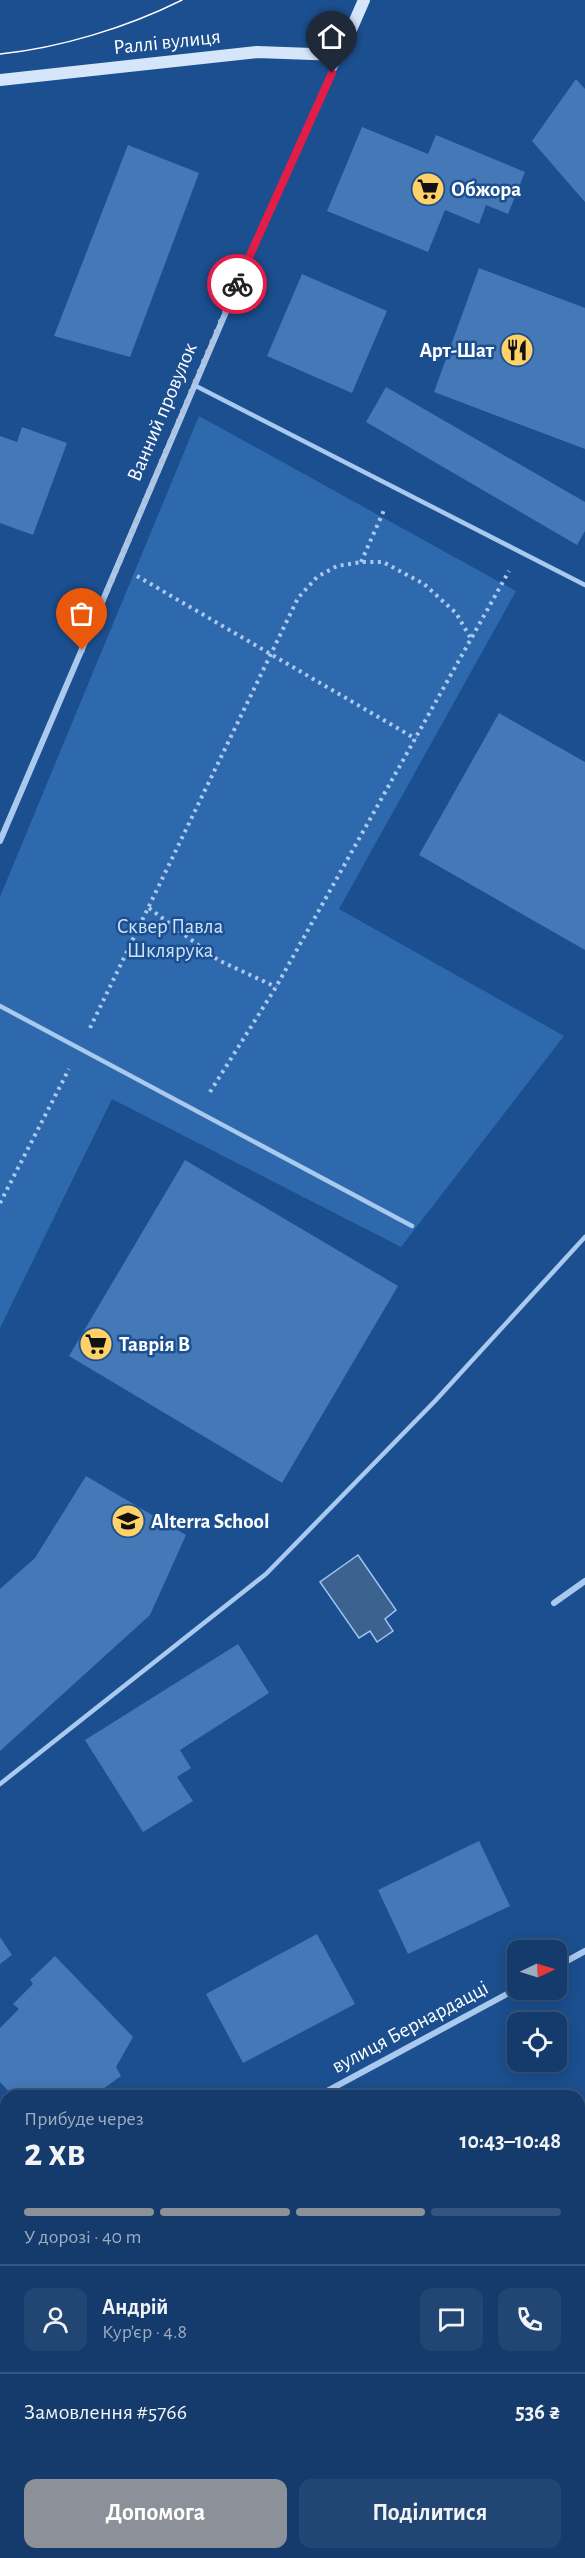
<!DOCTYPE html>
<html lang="uk">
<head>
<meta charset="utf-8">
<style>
  body { margin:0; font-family:"Alegreya Sans",sans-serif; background:#214673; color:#f1f3f6; height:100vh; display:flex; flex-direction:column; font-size:22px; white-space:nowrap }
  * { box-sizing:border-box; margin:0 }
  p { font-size:20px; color:#9dadc1 }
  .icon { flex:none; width:33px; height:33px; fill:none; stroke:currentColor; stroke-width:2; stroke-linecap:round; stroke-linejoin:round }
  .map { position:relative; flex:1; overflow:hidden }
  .drawer { position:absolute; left:0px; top:2090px; width:585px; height:470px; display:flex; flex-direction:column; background:#143b6b; border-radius:18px 18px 0 0; box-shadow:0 3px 15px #0003,0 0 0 2px #33557e }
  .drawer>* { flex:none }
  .needle { width:39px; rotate:86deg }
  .controls { position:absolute; left:507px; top:1940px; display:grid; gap:12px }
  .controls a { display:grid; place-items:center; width:60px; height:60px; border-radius:12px; background:#143b6b; box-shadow:0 3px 15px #0003,0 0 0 2px #33557e; font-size:30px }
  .pin { position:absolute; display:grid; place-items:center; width:51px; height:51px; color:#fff; margin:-62px -26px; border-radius:50% 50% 50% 0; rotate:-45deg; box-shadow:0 0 6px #0007 }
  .pin .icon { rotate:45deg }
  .courier { position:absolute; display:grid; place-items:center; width:60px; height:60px; margin:-30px; border:4px solid #e11d48; border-radius:50%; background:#fff; color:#222; box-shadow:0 2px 8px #0007 }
  .headline em { font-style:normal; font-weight:600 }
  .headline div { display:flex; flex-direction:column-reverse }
  .headline { display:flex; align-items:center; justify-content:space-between; height:102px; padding:0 24px }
  h1 { font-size:39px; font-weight:600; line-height:45px }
  .bar { display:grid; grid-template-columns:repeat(4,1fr); gap:9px 6px; align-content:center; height:72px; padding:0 24px }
  .bar i { height:8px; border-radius:4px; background:#33557e }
  .bar .selected { background:#8c9099 }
  .bar p { grid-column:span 4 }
  .line { display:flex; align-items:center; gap:15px; padding:0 24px; border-top:2px solid #33557e }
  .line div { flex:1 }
  .round { display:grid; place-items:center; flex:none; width:63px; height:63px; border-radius:12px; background:#214673 }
  .button { display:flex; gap:12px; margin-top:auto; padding:12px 24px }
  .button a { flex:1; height:69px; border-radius:12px; background:#8c9099; color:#fff; font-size:24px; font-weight:600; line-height:69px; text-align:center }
  .button a+a { background:#214673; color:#f1f3f6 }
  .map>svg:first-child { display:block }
</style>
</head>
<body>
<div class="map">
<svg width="585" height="2558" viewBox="0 0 585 2558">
  <rect width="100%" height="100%" fill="#1b4f8f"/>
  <polygon fill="#2e69ad" points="199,416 516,591 339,909 564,1036 401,1247 112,1099 0,1328 0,897"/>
  <polygon fill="#3c6290" stroke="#9cc4f0" stroke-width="1.5" points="358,1555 396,1610 385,1619 393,1631 377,1642 370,1631 359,1638 320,1582"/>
  <g fill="#4478b7">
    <polygon points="576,79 585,89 585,202 532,141"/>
    <polygon points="362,127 428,154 436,135 525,172 508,214 486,205 479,224 445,210 428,252 327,211"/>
    <polygon points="128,145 199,173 130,357 54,336"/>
    <polygon points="479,268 585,308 585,449 434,392"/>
    <polygon points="302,274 387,311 352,393 267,356"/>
    <polygon points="386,387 585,502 585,531 577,545 366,422"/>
    <polygon points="22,427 67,443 33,535 0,523 0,436 17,442"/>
    <polygon points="499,713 585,762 585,950 419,855"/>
    <polygon points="185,1160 398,1286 282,1483 69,1356"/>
    <polygon points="86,1476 186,1535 150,1615 0,1751 0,1589 35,1558"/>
    <polygon points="238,1644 269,1693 180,1750 191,1768 177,1777 193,1801 143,1832 85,1740"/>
    <polygon points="479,1841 510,1906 408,1954 378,1890"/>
    <polygon points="317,1934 355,2004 243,2063 206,1994"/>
    <polygon points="0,1937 12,1955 0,1964"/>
    <polygon points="55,1956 133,2037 116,2067 121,2076 96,2094 13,2096 0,2082 0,2028 19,2009 13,2004 33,1984 30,1980"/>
    <polygon points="0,2474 6,2479 6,2553 104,2553 113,2558 0,2558"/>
    <polygon points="274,2553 517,2553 526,2558 282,2558"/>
  </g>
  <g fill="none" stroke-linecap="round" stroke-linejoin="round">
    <g stroke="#a9c9ee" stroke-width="4" stroke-dasharray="3 4.5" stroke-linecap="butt">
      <polyline points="361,562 385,508"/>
      <polyline points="137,576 416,739"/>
      <polyline points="149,908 218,960 276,987"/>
      <polyline points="90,1028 298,598 317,577 337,566 361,562 383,562 424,584 456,613 470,637"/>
      <polyline points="210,1092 276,987 509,571"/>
      <polyline points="0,1203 69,1069"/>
      <polyline points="0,2266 6,2268"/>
      <polyline points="579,2545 585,2547"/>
    </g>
    <g stroke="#a9c9ee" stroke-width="4.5">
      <polyline points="194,385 585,585"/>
      <polyline points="0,1006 412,1226"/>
      <polyline points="0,1784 266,1574 435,1401 585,1237"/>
      <polyline points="0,2409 6,2413"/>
      <polyline points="200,2553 207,2558"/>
    </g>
    <g stroke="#a9c9ee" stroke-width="6">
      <polyline points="0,841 258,237 340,55"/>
      <polyline points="554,1603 585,1581"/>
      <polyline points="556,1967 585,1951"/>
      <polyline points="318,2096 518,1988"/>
    </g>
    <polyline stroke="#d6e6fa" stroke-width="12" points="0,80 257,52 340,55 364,0"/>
    <path stroke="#fff" stroke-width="1.5" d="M0,54C60,48 128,27 182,0"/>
  </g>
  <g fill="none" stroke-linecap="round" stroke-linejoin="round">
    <polyline stroke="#afc1d8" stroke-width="6" stroke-dasharray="0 10.8" points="82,650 237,284"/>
    <polyline stroke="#e11d48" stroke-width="8" points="237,284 332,73"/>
  </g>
  <defs>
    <g id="supermarket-disc" transform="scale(1.725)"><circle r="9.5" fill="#ffd166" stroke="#1b4f8f"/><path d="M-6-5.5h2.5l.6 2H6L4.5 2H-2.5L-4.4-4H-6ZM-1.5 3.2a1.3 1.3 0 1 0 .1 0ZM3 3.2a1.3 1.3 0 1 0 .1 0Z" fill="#111"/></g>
    <g id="restaurant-disc" transform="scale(1.725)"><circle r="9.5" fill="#ffd166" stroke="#1b4f8f"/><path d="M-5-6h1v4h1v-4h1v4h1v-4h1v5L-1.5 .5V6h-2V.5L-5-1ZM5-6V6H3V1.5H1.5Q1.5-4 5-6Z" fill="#111"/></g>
    <g id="school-disc" transform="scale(1.725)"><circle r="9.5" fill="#ffd166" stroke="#1b4f8f"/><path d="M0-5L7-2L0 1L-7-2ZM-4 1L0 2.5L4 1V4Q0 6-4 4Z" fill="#111"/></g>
  </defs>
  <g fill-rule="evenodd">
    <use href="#supermarket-disc" x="428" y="189"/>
    <use href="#restaurant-disc" x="517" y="350"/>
    <use href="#supermarket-disc" x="96" y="1344"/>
    <use href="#school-disc" x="128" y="1521"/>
  </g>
  <g text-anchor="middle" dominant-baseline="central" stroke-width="5" stroke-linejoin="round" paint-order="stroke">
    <g font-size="21" fill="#fff" stroke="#1b4f8f">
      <text transform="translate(167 42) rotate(-6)">Раллі вулиця</text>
      <text transform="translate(162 412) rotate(-67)">Ванний провулок</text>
      <text transform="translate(410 2027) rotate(-28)">вулиця Бернардацці</text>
    </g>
    <g font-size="21" font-weight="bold" fill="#fff" stroke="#1b4f8f" text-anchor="start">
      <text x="451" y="189">Обжора</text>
      <text x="494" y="350" text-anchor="end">Арт-Шат</text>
      <text x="119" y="1344">Таврія В</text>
      <text x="151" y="1521">Alterra School</text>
    </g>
    <g font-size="21" fill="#cfe3fa" stroke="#1b4f8f">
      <text x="170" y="926">Сквер Павла<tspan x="170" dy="24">Шклярука</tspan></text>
    </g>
  </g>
</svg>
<div class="controls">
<a><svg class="needle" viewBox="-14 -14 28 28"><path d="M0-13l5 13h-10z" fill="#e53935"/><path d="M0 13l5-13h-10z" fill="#9dadc1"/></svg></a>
<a><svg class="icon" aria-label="locate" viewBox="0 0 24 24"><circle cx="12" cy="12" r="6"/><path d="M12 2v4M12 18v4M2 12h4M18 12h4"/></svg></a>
</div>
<div class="pin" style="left:82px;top:650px;background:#ea580c"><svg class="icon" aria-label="bag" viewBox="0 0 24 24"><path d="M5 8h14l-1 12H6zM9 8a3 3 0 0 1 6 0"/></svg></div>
<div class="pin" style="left:332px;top:73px;background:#1f2937"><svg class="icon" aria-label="home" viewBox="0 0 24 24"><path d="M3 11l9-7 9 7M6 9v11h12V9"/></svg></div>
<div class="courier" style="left:237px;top:284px"><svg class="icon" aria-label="bike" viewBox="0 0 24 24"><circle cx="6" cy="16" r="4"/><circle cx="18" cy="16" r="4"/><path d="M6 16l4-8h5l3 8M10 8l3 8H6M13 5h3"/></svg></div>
<section class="drawer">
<div class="headline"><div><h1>2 хв</h1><p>Прибуде через</p></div><em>10:43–10:48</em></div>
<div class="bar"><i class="selected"></i><i class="selected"></i><i class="selected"></i><i></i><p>У дорозі · 40 m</p></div>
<div class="line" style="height:108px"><a class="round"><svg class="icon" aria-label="person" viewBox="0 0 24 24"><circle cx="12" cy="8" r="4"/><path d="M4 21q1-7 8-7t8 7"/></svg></a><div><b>Андрій</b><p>Кур’єр · 4.8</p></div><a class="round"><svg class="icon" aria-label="chat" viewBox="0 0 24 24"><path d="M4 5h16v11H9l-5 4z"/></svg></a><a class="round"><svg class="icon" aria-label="phone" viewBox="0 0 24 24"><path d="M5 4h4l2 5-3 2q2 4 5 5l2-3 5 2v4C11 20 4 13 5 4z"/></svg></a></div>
<div class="line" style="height:78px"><div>Замовлення #5766</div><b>536 ₴</b></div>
<div class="button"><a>Допомога</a><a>Поділитися</a></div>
</section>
</div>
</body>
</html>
